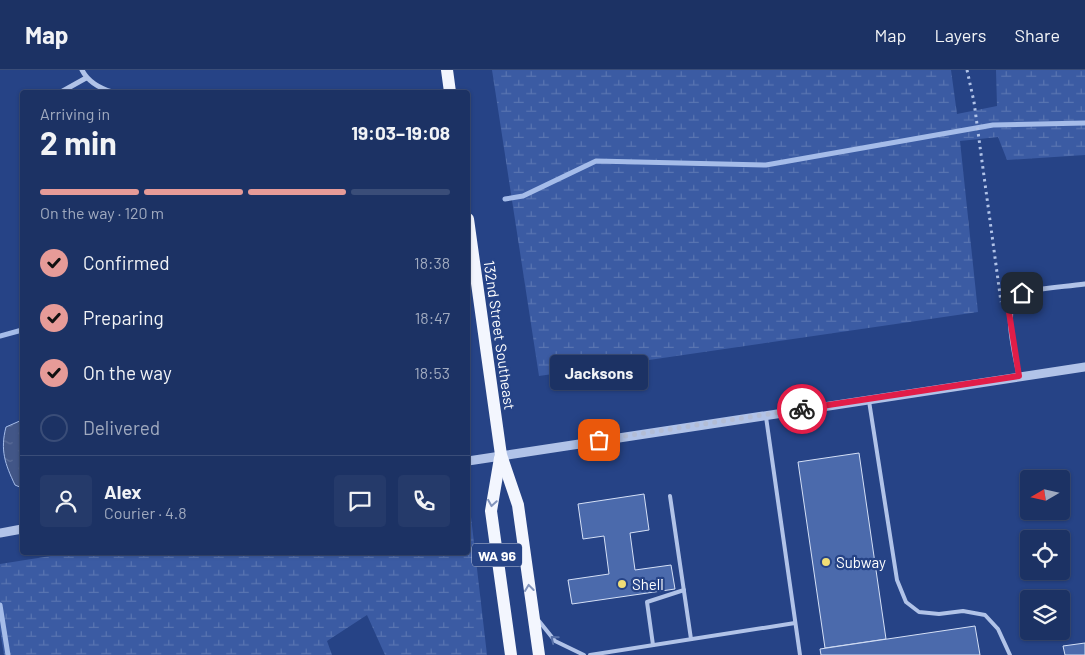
<!DOCTYPE html>
<html lang="en">
<head>
<meta charset="utf-8">
<style>
  body { margin:0; font-family:Barlow,sans-serif; background:#253a6a; color:#f1f3f6; height:100vh; display:flex; flex-direction:column; font-size:19px; white-space:nowrap }
  * { box-sizing:border-box; margin:0 }
  p { font-size:16px; color:#a0aabf }
  .icon { flex:none; width:28px; height:28px; fill:none; stroke:currentColor; stroke-width:2; stroke-linecap:round; stroke-linejoin:round }
  .map { position:relative; flex:1; overflow:hidden }
  .sheet { position:absolute; left:20px; top:20px; width:450px; height:465px; display:flex; flex-direction:column; background:#1c3264; border-radius:5px; box-shadow:0 1px 4px #0004,0 0 0 1px #3a4d78 }
  .sheet>* { flex:none }
  .needle { width:32px; rotate:261deg }
  .controls { position:absolute; left:1020px; top:400px; display:grid; gap:10px }
  .controls a { display:grid; place-items:center; width:50px; height:50px; border-radius:5px; background:#1c3264; box-shadow:0 1px 4px #0004,0 0 0 1px #3a4d78; font-size:25px }
  .pin { position:absolute; display:grid; place-items:center; width:42px; height:42px; color:#fff; margin:-21px; border-radius:10px; box-shadow:0 2px 8px #0006 }
  .courier { position:absolute; display:grid; place-items:center; width:50px; height:50px; margin:-25px; border:4px solid #e11d48; border-radius:50%; background:#fff; color:#222; box-shadow:0 1px 6px #0007 }
  .bubble { position:absolute; height:35px; border-radius:5px; background:#1c3264; box-shadow:0 1px 4px #0004,0 0 0 1px #3a4d78; font-size:16px; font-weight:700; line-height:35px; text-align:center }
  .head em { font-style:normal; font-weight:700 }
  .head div { display:flex; flex-direction:column-reverse }
  .head { display:flex; align-items:center; justify-content:space-between; height:85px; padding:0 20px }
  h1 { font-size:32px; font-weight:700; line-height:38px }
  .bar { display:grid; grid-template-columns:repeat(4,1fr); gap:8px 5px; align-content:center; height:60px; padding:0 20px }
  .bar i { height:6px; border-radius:4px; background:#3a4d78 }
  .bar .selected { background:#e69b98 }
  .bar p { grid-column:span 4 }
  .line { display:flex; align-items:center; gap:12px; padding:0 20px; border-top:1px solid #3a4d78 }
  .line div { flex:1 }
  .round { display:grid; place-items:center; flex:none; width:52px; height:52px; border-radius:5px; background:#253a6a }
  ol { padding:0 20px; list-style:none }
  li { display:flex; align-items:center; gap:15px; height:55px }
  li p { margin-inline-start:auto }
  li .icon { padding:5px; border-radius:50%; background:#e69b98; color:#111; stroke-width:4 }
  li:last-child { color:#a0aabf }
  li i { width:28px; height:28px; border:2px solid #3a4d78; border-radius:50% }
  header { display:flex; align-items:center; gap:30px; box-sizing:border-box; height:70px; padding:0 25px; background:#1c3264; border-bottom:1px solid #3a4d78 }
  header strong { font-size:24px }
  nav { display:flex; gap:28px; margin-inline-start:auto; font-size:18px }
  .map>svg:first-child { display:block }
</style>
</head>
<body>
<header>
<strong>Map</strong>
<nav><a>Map</a><a>Layers</a><a>Share</a></nav>
</header>
<div class="map">
<svg width="1085" height="585" viewBox="0 0 1085 585">
  <defs>
    <pattern id="wetland-marsh" width="20" height="14" patternUnits="userSpaceOnUse" patternTransform="scale(1.25)"><rect width="20" height="14" fill="#3b5ba3"/><path d="M1 5h8M5 5V1M11 12h8M15 12V8" fill="none" stroke="#5874b1"/></pattern>
    <pattern id="water-ripples" width="26" height="14" patternUnits="userSpaceOnUse" patternTransform="scale(1.25)"><rect width="26" height="14" fill="#425687"/><path d="M2 4q2-2 4 0t4 0M15 11q2-2 4 0t4 0" fill="none" stroke="#5e6f99"/></pattern>
  </defs>
  <rect width="100%" height="100%" fill="#264386"/>
  <g fill="url(#wetland-marsh)">
    <polygon points="492,0 951,0 957,44 997,36 996,0 1085,0 1085,85 1007,90 998,67 960,71 978,242 539,306"/>
    <polygon points="468,445 471,447 487,585 385,585 367,545 327,571 332,585 4,585 0,561 0,494 76,482 468,482"/>
  </g>
  <path fill="url(#water-ripples)" stroke="#a5bce9" d="M22,350V418L15,415C5,394 0,380 6,357Z"/>
  <g fill="none" stroke-linecap="round" stroke-linejoin="round">
    <g stroke="#a5bce9" stroke-width="5">
      <polyline points="505,129 523,126 596,91 766,95 993,55 1085,53"/>
      <polyline points="0,266 22,260"/>
      <polyline points="0,535 8,585"/>
    </g>
  </g>
  <g fill="#4b6aac" stroke="#d5e0f6">
    <polygon points="859,383 886,569 825,578 798,392"/>
    <polygon points="644,424 649,460 630,463 635,500 671,495 675,519 572,534 568,510 609,504 604,466 583,469 578,434"/>
    <polygon points="975,556 980,585 821,585 820,579"/>
    <polygon points="1085,573 1085,585 1065,585 1063,576"/>
  </g>
  <g fill="none" stroke-linecap="round" stroke-linejoin="round">
    <polyline stroke="#b1c3e8" stroke-width="3" stroke-dasharray="2.5 4" stroke-linecap="butt" points="967,0 974,32 1001,232"/>
    <g stroke="#b1c3e8" stroke-width="4">
      <polyline points="869,331 897,510 906,532 919,542 939,544 963,541 985,545 998,559 1010,585"/>
      <polyline points="766,347 800,585"/>
      <polyline points="670,426 691,569"/>
      <polyline points="539,551 555,571 584,585"/>
      <polyline points="653,575 647,532 684,520"/>
      <polyline points="590,585 795,553"/>
    </g>
    <g stroke="#b1c3e8" stroke-width="5">
      <path d="M82,0C88,12 99,18 112,22"/>
      <polyline points="61,22 86,8"/>
      <polyline points="161,22 166,22"/>
      <path d="M1019,306C1016,286 999,231 1023,223C1042,217 1065,217 1085,214"/>
    </g>
    <g stroke="#b1c3e8" stroke-width="9">
      <polyline points="468,391 1085,297"/>
      <polyline points="0,463 22,459"/>
    </g>
    <g stroke="#f3f6fe" stroke-width="12">
      <polyline points="447,0 450,22"/>
      <polyline points="468,149 501,385 518,435 539,585"/>
      <polyline points="500,388 491,441 511,585"/>
    </g>
  </g>
  <defs><path id="oneway-chevron" d="M-2-3.5L2.5 0L-2 3.5" fill="none" stroke-width="1.6" stroke-linecap="round" stroke-linejoin="round" transform="scale(1.25)"/></defs>
  <g stroke="#8294bc">
    <use href="#oneway-chevron" transform="translate(492 433) rotate(99)"/>
    <use href="#oneway-chevron" transform="translate(529 518) rotate(-97)"/>
  </g>
  <use stroke="#5770a8" href="#oneway-chevron" transform="translate(554 569) rotate(-141)"/>
  <g fill="none" stroke-linecap="round" stroke-linejoin="round">
    <polyline stroke="#b3bdd5" stroke-width="5" stroke-dasharray="0 9" points="599,370 802,339"/>
    <polyline stroke="#e11d48" stroke-width="6" points="802,339 1019,306 1009,242 1012,231 1022,223"/>
  </g>
  <g fill="#f1de76" stroke="#264386" stroke-width="2">
    <circle cx="826" cy="492" r="5"/>
    <circle cx="622" cy="514" r="5"/>
  </g>
  <g text-anchor="middle" dominant-baseline="central" stroke-width="4.5" stroke-linejoin="round" paint-order="stroke">
    <rect fill="#264386" stroke="#bec7db" stroke-width="1" x="472" y="473.5" width="50" height="23" rx="4"/>
    <g font-size="14" font-weight="bold" fill="#fff">
      <text x="497" y="485">WA 96</text>
    </g>
    <g font-size="15" fill="#fff" stroke="#264386">
      <text transform="translate(500 265) rotate(82)">132nd Street Southeast</text>
    </g>
    <g font-size="15" fill="#fff" stroke="#264386" text-anchor="start">
      <text x="836" y="492">Subway</text>
      <text x="632" y="514">Shell</text>
    </g>
  </g>
</svg>
<div class="controls">
<a><svg class="needle" viewBox="-14 -14 28 28"><path d="M0-13l5 13h-10z" fill="#e53935"/><path d="M0 13l5-13h-10z" fill="#a0aabf"/></svg></a>
<a><svg class="icon" aria-label="locate" viewBox="0 0 24 24"><circle cx="12" cy="12" r="6"/><path d="M12 2v4M12 18v4M2 12h4M18 12h4"/></svg></a>
<a><svg class="icon" aria-label="layers" viewBox="0 0 24 24"><path d="M12 4l9 5-9 5-9-5zM3 14l9 5 9-5"/></svg></a>
</div>
<div class="pin" style="left:599px;top:370px;background:#ea580c"><svg class="icon" aria-label="bag" viewBox="0 0 24 24"><path d="M5 8h14l-1 12H6zM9 8a3 3 0 0 1 6 0"/></svg></div>
<div class="pin" style="left:1022px;top:223px;background:#1f2937"><svg class="icon" aria-label="home" viewBox="0 0 24 24"><path d="M3 11l9-7 9 7M6 9v11h12V9"/></svg></div>
<div class="courier" style="left:802px;top:339px"><svg class="icon" aria-label="bike" viewBox="0 0 24 24"><circle cx="6" cy="16" r="4"/><circle cx="18" cy="16" r="4"/><path d="M6 16l4-8h5l3 8M10 8l3 8H6M13 5h3"/></svg></div>
<div class="bubble" style="left:550px;top:285px;width:98px">Jacksons</div>
<section class="sheet">
<div class="head"><div><h1>2 min</h1><p>Arriving in</p></div><em>19:03–19:08</em></div>
<div class="bar"><i class="selected"></i><i class="selected"></i><i class="selected"></i><i></i><p>On the way · 120 m</p></div>
<ol>
<li><svg class="icon" aria-label="check" viewBox="0 0 24 24"><path d="M5 12l5 5 9-10"/></svg>Confirmed<p>18:38</p></li>
<li><svg class="icon" aria-label="check" viewBox="0 0 24 24"><path d="M5 12l5 5 9-10"/></svg>Preparing<p>18:47</p></li>
<li><svg class="icon" aria-label="check" viewBox="0 0 24 24"><path d="M5 12l5 5 9-10"/></svg>On the way<p>18:53</p></li>
<li><i></i>Delivered</li>
</ol>
<div class="line" style="height:90px"><a class="round"><svg class="icon" aria-label="person" viewBox="0 0 24 24"><circle cx="12" cy="8" r="4"/><path d="M4 21q1-7 8-7t8 7"/></svg></a><div><b>Alex</b><p>Courier · 4.8</p></div><a class="round"><svg class="icon" aria-label="chat" viewBox="0 0 24 24"><path d="M4 5h16v11H9l-5 4z"/></svg></a><a class="round"><svg class="icon" aria-label="phone" viewBox="0 0 24 24"><path d="M5 4h4l2 5-3 2q2 4 5 5l2-3 5 2v4C11 20 4 13 5 4z"/></svg></a></div>
</section>
</div>
</body>
</html>
